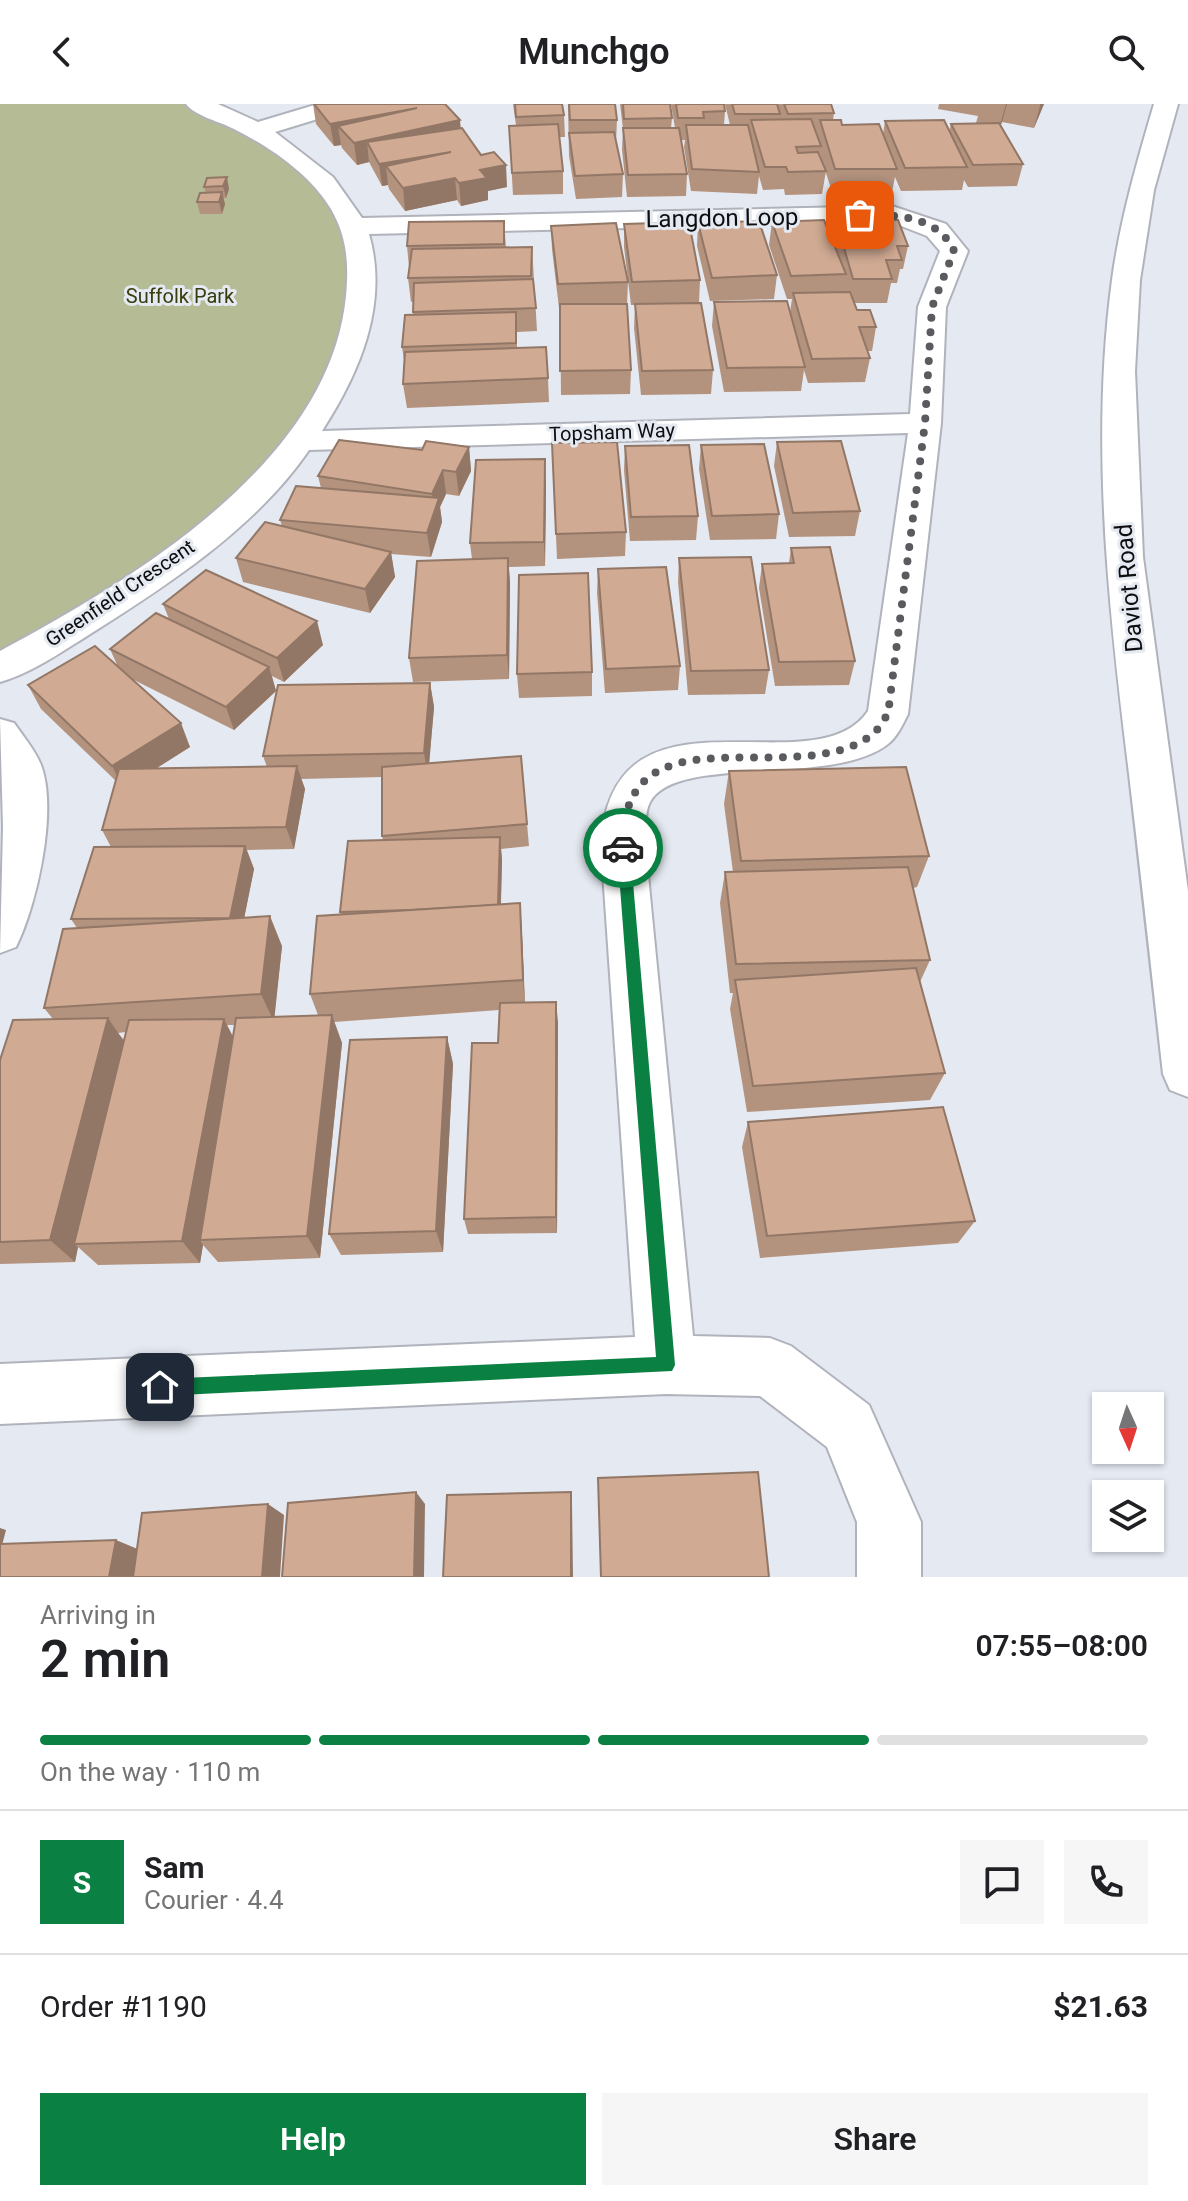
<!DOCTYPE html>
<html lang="en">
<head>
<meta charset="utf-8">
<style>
  body { margin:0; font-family:Roboto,sans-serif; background:#f6f6f6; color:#202124; height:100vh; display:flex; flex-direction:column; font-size:30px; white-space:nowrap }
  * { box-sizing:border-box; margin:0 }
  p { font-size:26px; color:#757577 }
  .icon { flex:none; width:44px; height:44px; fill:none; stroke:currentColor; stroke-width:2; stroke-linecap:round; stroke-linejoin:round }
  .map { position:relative; height:1473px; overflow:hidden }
  .sheet { display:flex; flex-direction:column; background:#fff; flex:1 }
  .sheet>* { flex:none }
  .needle { width:52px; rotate:177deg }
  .buttons { position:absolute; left:1092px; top:1288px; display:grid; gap:16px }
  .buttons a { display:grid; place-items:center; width:72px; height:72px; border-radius:0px; background:#fff; box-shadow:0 2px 6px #0004; font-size:40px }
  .pin { position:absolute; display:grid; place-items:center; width:68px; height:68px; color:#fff; margin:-34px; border-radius:16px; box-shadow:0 4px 12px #0006 }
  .courier { position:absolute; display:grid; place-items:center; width:80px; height:80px; margin:-40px; border:6px solid #0b8043; border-radius:50%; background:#fff; color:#222; box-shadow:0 2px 10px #0007 }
  .summary em { font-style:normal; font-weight:600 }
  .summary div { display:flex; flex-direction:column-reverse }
  .summary { display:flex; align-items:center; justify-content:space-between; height:136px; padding:0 40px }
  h1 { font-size:52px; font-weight:600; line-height:60px }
  .bar { display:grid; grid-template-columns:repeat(4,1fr); gap:12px 8px; align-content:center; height:96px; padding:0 40px }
  .bar i { height:10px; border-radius:6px; background:#e0e0e0 }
  .bar .selected { background:#0b8043 }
  .bar p { grid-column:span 4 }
  .line { display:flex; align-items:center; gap:20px; padding:0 40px; border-top:2px solid #e0e0e0 }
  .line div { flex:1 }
  .round { display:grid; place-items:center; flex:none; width:84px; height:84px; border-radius:0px; background:#f6f6f6 }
  .action { display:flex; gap:16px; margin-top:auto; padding:16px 40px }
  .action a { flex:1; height:92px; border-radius:0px; background:#0b8043; color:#fff; font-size:32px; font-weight:600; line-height:92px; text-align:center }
  .action a+a { background:#f6f6f6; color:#202124 }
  header { display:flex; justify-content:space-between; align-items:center; height:104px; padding:0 40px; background:#fff; font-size:36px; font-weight:600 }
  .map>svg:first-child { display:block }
</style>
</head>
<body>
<header><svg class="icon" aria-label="back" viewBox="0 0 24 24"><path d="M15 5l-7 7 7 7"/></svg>Munchgo<svg class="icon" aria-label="search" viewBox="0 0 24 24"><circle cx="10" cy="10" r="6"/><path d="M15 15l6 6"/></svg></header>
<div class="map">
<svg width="1188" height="1473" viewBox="0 0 1188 1473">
  <rect width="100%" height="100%" fill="#e5e9f1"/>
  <polygon fill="#b5bb95" points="0,0 198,0 281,42 351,122 349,250 236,403 0,564"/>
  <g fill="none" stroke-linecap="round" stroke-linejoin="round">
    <g stroke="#b0b3bb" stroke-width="4">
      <g id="minor">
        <path d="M186,0H218L258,18L318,0H354L350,5L275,28L333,73L362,114L892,102L946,120L968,147L946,203L941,319L908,610C903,620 897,633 888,640C832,684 676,649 650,698C644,709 646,727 645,740L693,1232L770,1234L791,1242L869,1301L921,1418V1473H857V1418L827,1343L760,1292L666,1290L0,1320V1260L635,1233L601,740C612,566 814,687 868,607L908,329L309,346C255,425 166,482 87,532C60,549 31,569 0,578V547C134,475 330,358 346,192C349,159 347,133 331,105C310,70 270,43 234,25C221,18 195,12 186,0ZM891,118L927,132L940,147L918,203L910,310L322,327C360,268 389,200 369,130Z"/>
        <path d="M1154,0H1178L1154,86L1140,176L1135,267L1143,453L1188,787V993L1170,986L1163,970C1152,870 1141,770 1129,670C1109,507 1090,340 1112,176C1120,116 1137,58 1154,0Z"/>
        <path d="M0,615L14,619C23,632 35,646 41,661C58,706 37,801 16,843L0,849L3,723Z"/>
      </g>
    </g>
    <use href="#minor" fill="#fff" fill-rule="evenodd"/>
  </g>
  <g fill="#b3927e" fill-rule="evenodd">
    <polygon points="313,0 445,0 461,24 507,83 488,87 488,96 461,102 457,96 405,107 389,85 388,81 382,82 369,58 357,61 342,44 341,41 334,42 316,20"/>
    <polygon points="513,0 562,0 564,11 565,33 559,33 563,67 563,90 513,91 509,22 516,21"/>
    <polygon points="568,0 615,0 617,16 616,38 623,70 622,93 576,95 569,52"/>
    <polygon points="620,0 670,0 672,14 671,24 675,24 671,0 724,0 725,7 724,21 730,21 725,0 831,0 834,9 833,16 842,21 883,30 885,17 949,28 951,20 976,19 978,12 938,5 939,0 1044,0 1034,24 1002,18 1001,21 1023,60 1017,82 968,83 964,76 962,86 901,87 895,73 892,88 832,88 820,50 820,52 826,67 822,90 785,91 784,85 763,86 759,72 757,90 691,87 684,43 685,36 681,36 687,70 686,92 627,93 622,46 623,25"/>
    <polygon points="207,74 229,85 226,94 223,94 225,100 222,110 200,110 197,98 206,89 204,83"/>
    <polygon points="836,116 908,142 903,165 900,165 897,179 891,179 887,199 854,199 857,206 876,223 872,247 868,247 870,254 865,278 808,279 804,266 801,287 724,288 712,222 714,198 790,208 792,195 787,195 769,141 772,118 833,137"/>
    <polygon points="504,117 506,144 532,143 537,227 517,228 517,244 548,274 549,298 407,304 403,280 404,256 402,243 413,211 414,197 411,198 408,174 409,163 407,142"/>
    <polygon points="698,119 777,171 774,195 710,197 697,142"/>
    <polygon points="624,120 700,176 699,199 713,266 711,290 641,291 634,224 635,201 631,201 624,143"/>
    <polygon points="551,122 628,178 627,200 631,266 630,290 561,291 560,204 559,204 552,145"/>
    <polygon points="777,338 860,407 855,432 789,433 774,362"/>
    <polygon points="552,339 626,428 625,452 557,455"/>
    <polygon points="701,341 779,410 776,435 710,436 699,365"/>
    <polygon points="625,342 698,412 696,436 630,437 624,366"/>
    <polygon points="469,343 471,367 459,392 446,390 440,403 442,418 431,453 391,450 395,473 370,509 243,478 236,454 282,422 280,416 321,384 318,372 422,346"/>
    <polygon points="546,379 545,462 509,463 510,479 509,575 413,578 409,554 472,455 470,439"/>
    <polygon points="791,444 855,557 849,581 775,582 759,484 762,460 789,459"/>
    <polygon points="679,454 769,566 765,590 688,591 678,478"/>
    <polygon points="598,465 680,562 678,586 605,589 597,489"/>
    <path d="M163,500L323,541L284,578L272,572L276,587L234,626L130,574L190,643L156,664L267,663L263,652L430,579L434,603L429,659L521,652L529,742L501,745L502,756L501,801L520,799L522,830L525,898L558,918L557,1129L468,1130L464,1115L498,939L499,906L334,918L342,939L320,1154L218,1158L203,1141L200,1159L98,1161L78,1143L75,1158L0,1160V956L53,915L44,904L77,824L71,815L111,743L102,726L116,677L41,605L28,581L118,563L110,545L169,515ZM382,673V732L383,736L340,808L341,811L310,890L318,911L274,913L282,842L244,814L254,765L247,746L294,745L305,685L301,675ZM227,921H235L233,933ZM126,928L124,936L118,929Z"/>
    <polygon points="592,568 592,592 519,594 517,570"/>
    <polygon points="729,667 929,752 917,783 913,784 930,856 920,878 945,969 930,996 747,1008 730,905 733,889 730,889 720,799 725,768 733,768 724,700"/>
    <polygon points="447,933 453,960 443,1148 341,1151 329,1130"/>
    <polygon points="748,1018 975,1117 958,1139 760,1154 742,1043"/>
  </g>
  <g fill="#927767">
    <polygon points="1006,0 1007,0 1002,18 999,24"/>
    <polygon points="1040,0 1044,0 1034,24 1040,2"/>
    <polygon points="417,4 460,16 462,38 367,38 369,58 357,61 354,39 338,22 341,41 334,42 330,20"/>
    <polygon points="451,48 386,62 388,81 382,82 379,60"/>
    <polygon points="506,61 507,83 488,87 488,96 461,102 459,79 480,66"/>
    <polygon points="227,73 229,85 226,94 223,82"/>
    <polygon points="455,74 457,96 405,107 403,84"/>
    <polygon points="222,88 225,100 222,110 219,98"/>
    <polygon points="469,343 471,367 459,392 456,368"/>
    <polygon points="545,355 546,379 545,462 544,438"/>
    <polygon points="443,366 446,390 440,403 442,418 431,453 427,429 435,408 432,390"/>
    <polygon points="391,448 395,473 370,509 365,485"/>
    <polygon points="508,454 510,479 509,575 507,551"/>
    <polygon points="317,517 323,541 284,578 277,554"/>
    <polygon points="269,563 276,587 234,626 226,603"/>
    <polygon points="430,579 434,603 428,673 424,649"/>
    <polygon points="181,619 190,643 124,685 112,662"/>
    <polygon points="297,662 305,685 294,745 286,723"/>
    <polygon points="500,733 502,756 500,825 498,804"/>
    <polygon points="245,742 254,765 240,835 230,814"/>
    <polygon points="520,799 522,830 525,905 523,876"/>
    <polygon points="270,812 282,842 274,918 261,890"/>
    <polygon points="556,898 558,918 557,1129 556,1113"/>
    <polygon points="332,911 342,939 320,1154 307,1132"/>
    <polygon points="108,914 127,942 74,1140 78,1143 75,1158 50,1136"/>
    <polygon points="224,915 238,943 200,1136 203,1141 200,1159 182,1137"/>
    <polygon points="447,933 453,960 443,1148 436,1127"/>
    <polygon points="416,1388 425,1400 424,1473 414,1473"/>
    <polygon points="571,1388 572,1399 573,1473 571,1473"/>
    <polygon points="268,1400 284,1411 280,1473 262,1473"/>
    <polygon points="0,1424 6,1426 0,1449"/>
    <polygon points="116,1436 140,1446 135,1473 109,1473"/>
  </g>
  <g fill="#d0aa93" stroke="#927767" stroke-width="2">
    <polygon points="314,0 445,0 460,16 354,39 338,22 417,4 330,20"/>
    <polygon points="515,0 562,0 564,11 516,13"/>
    <polygon points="569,0 615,0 617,16 570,16"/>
    <polygon points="623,0 670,0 672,14 624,15"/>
    <polygon points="676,0 724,0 725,7 703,8 704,14 678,14"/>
    <polygon points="732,0 777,0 780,10 735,10"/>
    <polygon points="784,0 831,0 834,9 788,10"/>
    <polygon points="811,15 821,42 796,43 798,49 818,48 826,67 788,68 786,63 765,63 751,16"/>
    <polygon points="820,16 841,16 842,21 879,20 897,65 835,65"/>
    <polygon points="944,16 967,63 905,64 885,17"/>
    <polygon points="999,19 1023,60 973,61 951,20"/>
    <polygon points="558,20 563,67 512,69 509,22"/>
    <polygon points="686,21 748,21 759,68 692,65"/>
    <polygon points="462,24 481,51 494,48 506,61 480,66 487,74 459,79 455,74 403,84 386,62 451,48 379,60 367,38"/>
    <polygon points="623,24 679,24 687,70 628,71"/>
    <polygon points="614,28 623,70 575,72 569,29"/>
    <polygon points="227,73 223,82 204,83 207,74"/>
    <polygon points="222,88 219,98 197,98 200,89"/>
    <polygon points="824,116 846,170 791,172 772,118"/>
    <polygon points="836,116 898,116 908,142 897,142 902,156 886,156 892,175 853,175"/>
    <polygon points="504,117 504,140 407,142 409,118"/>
    <polygon points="759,117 777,171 712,174 698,119"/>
    <polygon points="689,118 700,176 632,178 624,120"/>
    <polygon points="616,119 628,178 558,180 551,122"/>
    <polygon points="532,143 531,172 408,174 412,145"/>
    <polygon points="533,175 536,204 413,208 414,179"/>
    <polygon points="850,188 857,206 870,206 876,223 859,223 870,254 812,255 793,189"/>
    <polygon points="787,197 805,263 727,264 714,198"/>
    <polygon points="701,199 713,266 642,267 635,200"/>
    <polygon points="560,200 627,200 631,266 560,267"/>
    <polygon points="516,208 516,239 402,243 405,211"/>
    <polygon points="546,243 548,274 403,280 405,248"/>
    <polygon points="339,336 422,346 426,337 469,343 456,368 443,366 432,390 318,372"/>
    <polygon points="841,337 860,407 793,409 777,338"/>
    <polygon points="617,338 626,428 556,430 552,339"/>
    <polygon points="764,340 779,410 712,412 701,341"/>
    <polygon points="689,341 698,412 631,413 625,342"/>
    <polygon points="545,355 544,438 470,439 476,356"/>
    <polygon points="296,382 439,394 427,429 280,416"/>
    <polygon points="265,418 391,448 365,485 236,454"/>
    <polygon points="830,443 855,557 779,558 762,460 794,459 791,444"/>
    <polygon points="751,453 769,566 691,567 679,454"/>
    <polygon points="508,454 507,551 409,554 417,457"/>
    <polygon points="666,463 680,562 606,565 598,465"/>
    <polygon points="206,466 317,517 277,554 163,500"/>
    <polygon points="588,469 592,568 517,570 519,471"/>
    <polygon points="156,509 269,563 226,603 110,545"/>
    <polygon points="95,542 181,619 112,662 28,581"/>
    <polygon points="430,579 424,649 263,652 278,581"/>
    <polygon points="521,652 527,720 382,732 382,663"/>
    <polygon points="297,662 286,723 102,726 119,665"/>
    <polygon points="906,663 929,752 741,757 729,667"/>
    <polygon points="500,733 498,801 411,806 340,808 348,737"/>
    <polygon points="245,742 230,814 71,815 94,743"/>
    <polygon points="908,763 930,856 736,860 725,768"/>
    <polygon points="520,799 523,876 310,890 317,812"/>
    <polygon points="270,812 261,890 44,904 63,825"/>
    <polygon points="916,864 945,969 753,982 735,876"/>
    <polygon points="556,898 556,1113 464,1115 472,939 498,939 500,899"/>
    <polygon points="332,911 307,1132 200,1136 236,914"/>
    <polygon points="108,914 50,1136 0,1138 0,956 13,916"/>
    <polygon points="224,915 182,1137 74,1140 129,916"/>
    <polygon points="447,933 436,1127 329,1130 350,936"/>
    <polygon points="943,1003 975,1117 767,1132 748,1018"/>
    <polygon points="758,1368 769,1473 601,1473 598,1374"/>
    <polygon points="416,1388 414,1473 282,1473 288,1399"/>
    <polygon points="571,1388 571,1473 443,1473 447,1391"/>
    <polygon points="268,1400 262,1473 133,1473 142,1409"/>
    <polygon points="116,1436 109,1473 0,1473 0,1440"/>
  </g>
  <polygon fill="#0b8043" points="623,739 630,744 675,1261 672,1267 160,1292 154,1290 154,1277 160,1275 656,1253 617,744"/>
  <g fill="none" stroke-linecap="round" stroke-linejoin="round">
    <path stroke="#595b5f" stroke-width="8" stroke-dasharray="0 14.4" d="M623,744C620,596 797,690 873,630C879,625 883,616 888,610L925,319L932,203L954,147C939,112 894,110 860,111"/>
  </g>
  <g text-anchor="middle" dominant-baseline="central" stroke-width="6" stroke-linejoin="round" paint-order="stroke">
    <g font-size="20" fill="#383d0d" stroke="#e5e9f1">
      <text x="180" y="192">Suffolk Park</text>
    </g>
    <g font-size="20" fill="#0d0e10" stroke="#e5e9f1">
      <text transform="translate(612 328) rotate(-2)">Topsham Way</text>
      <text transform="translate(120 489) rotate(-34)">Greenfield Crescent</text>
    </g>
    <g font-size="24" fill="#0d0e10" stroke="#e5e9f1">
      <text transform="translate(722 114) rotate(-1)">Langdon Loop</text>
      <text transform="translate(1129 484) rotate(-95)">Daviot Road</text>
    </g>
  </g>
</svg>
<div class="buttons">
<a><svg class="needle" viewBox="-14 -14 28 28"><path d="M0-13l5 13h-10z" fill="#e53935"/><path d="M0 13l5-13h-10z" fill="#757577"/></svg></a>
<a><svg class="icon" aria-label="layers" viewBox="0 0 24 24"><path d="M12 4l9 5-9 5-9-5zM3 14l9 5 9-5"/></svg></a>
</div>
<div class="pin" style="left:860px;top:111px;background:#ea580c"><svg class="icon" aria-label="bag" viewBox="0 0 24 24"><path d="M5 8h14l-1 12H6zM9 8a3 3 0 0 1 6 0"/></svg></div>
<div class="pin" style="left:160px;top:1283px;background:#1f2937"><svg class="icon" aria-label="home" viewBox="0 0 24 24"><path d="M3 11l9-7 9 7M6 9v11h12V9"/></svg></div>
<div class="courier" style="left:623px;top:744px"><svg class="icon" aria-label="car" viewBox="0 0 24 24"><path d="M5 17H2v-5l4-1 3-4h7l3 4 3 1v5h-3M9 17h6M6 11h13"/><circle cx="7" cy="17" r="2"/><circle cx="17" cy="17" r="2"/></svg></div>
</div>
<section class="sheet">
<div class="summary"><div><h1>2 min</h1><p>Arriving in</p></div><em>07:55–08:00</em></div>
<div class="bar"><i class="selected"></i><i class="selected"></i><i class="selected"></i><i></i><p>On the way · 110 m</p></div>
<div class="line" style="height:144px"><b class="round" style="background:#0b8043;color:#fff">S</b><div><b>Sam</b><p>Courier · 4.4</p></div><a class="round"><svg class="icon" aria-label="chat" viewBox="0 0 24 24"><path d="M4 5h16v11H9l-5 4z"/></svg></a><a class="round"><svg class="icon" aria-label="phone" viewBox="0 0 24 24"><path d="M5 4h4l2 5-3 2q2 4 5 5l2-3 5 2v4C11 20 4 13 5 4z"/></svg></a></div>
<div class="line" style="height:104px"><div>Order #1190</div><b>$21.63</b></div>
<div class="action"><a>Help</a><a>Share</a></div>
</section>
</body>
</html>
